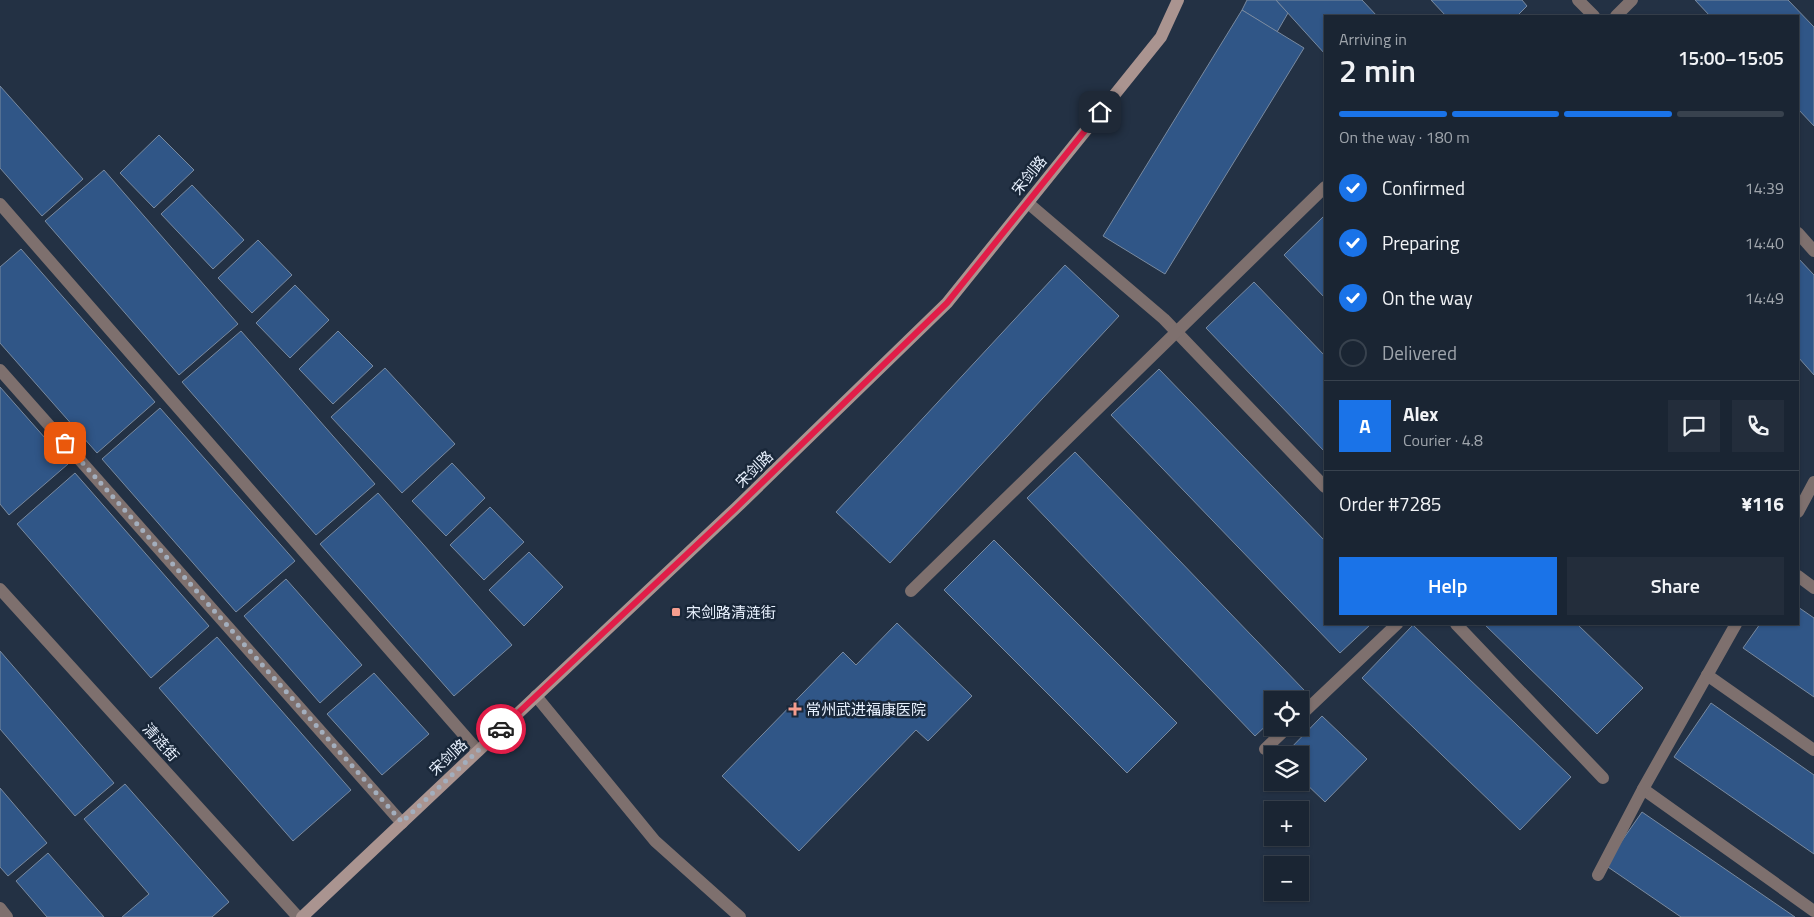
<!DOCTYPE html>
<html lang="en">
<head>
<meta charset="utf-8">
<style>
  body { margin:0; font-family:"Titillium Web","Noto Sans SC",sans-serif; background:#232d3b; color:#f1f3f6; height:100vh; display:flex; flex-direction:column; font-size:19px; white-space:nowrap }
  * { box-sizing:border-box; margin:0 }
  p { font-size:16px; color:#9fa5ac }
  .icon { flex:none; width:28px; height:28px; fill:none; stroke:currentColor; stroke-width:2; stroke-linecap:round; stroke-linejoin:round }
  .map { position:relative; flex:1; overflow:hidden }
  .panel { position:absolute; left:1324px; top:15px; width:475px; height:610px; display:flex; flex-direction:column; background:#1a2533; border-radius:0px; box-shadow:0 1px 4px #0004,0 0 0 1px #38424e }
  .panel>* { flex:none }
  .controls { position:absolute; left:1264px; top:691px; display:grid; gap:10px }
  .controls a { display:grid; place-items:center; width:45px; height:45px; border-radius:0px; background:#1a2533; box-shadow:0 1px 4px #0004,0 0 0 1px #38424e; font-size:25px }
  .pin { position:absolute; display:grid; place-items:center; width:42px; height:42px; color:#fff; margin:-21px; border-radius:10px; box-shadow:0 2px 8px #0006 }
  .courier { position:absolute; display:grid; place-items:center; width:50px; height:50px; margin:-25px; border:4px solid #e11d48; border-radius:50%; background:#fff; color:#222; box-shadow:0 1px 6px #0007 }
  .overview em { font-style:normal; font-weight:600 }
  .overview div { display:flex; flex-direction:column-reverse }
  .overview { display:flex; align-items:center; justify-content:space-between; height:85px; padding:0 15px }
  h1 { font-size:32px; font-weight:600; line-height:38px }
  .bar { display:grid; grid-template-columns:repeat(4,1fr); gap:8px 5px; align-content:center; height:60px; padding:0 15px }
  .bar i { height:6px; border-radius:4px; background:#38424e }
  .bar .selected { background:#1a73e8 }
  .bar p { grid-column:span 4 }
  .line { display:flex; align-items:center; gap:12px; padding:0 15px; border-top:1px solid #38424e }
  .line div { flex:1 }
  .round { display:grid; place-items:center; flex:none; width:52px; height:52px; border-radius:0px; background:#232d3b }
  ol { padding:0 15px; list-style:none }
  li { display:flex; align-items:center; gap:15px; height:55px }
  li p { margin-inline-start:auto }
  li .icon { padding:5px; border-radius:50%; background:#1a73e8; color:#fff; stroke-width:4 }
  li:last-child { color:#9fa5ac }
  li i { width:28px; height:28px; border:2px solid #38424e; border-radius:50% }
  .primary-button { display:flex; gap:10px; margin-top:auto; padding:10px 15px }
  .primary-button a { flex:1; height:58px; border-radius:0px; background:#1a73e8; color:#fff; font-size:20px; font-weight:600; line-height:58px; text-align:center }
  .primary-button a+a { background:#232d3b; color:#f1f3f6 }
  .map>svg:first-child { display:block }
</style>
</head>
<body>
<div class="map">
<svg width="1814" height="917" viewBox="0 0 1814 917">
  <rect width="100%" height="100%" fill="#233144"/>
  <g fill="#305687" stroke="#798aa0">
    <polygon points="1247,0 1276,0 1288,13 1277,32 1242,10"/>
    <polygon points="1276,0 1362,0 1377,16 1325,16 1325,54"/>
    <polygon points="1431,0 1522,0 1527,6 1517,16 1446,16"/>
    <polygon points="1695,0 1788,0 1814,27 1814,126 1798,109 1798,16 1710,16"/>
    <polygon points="1242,10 1304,48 1165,274 1103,236"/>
    <polygon points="0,86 83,179 42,216 0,168"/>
    <polygon points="159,135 194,170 154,208 120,173"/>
    <polygon points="104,170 238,324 179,375 45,221"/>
    <polygon points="192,185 244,240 213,269 161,214"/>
    <polygon points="1325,215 1325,298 1284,255"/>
    <polygon points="258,240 292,275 252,313 218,278"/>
    <polygon points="21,249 155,402 97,453 0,343 0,267"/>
    <polygon points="1798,258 1814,275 1814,375 1798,357"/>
    <polygon points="1065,265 1119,316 890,563 836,512"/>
    <polygon points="1254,282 1325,356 1325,452 1206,328"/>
    <polygon points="295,285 329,320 290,358 256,323"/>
    <polygon points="241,331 375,484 316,535 182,382"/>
    <polygon points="338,331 373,366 333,404 299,369"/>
    <polygon points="385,368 455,444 402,493 331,417"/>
    <polygon points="1159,369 1325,541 1325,624 1371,624 1340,653 1111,415"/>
    <polygon points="0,387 68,464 9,515 0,504"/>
    <polygon points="160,408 295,561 236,612 102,459"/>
    <polygon points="1075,452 1304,690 1293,700 1272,700 1272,720 1255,736 1027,498"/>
    <polygon points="452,463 485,498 446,536 412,501"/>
    <polygon points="75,473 209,626 151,678 17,524"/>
    <polygon points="378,493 512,645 454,696 320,544"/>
    <polygon points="490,507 524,542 484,580 450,545"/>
    <polygon points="994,540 1177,723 1127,773 944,590"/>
    <polygon points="529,552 563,587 524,626 489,590"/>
    <polygon points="286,579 362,665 320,703 244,616"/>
    <polygon points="1798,607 1814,618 1814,697 1743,648 1760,624 1798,624"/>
    <polygon points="897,623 972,696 928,741 916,730 799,851 722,776 843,652 856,665"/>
    <polygon points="1484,624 1577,624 1643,688 1597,734"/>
    <polygon points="1413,625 1571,777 1520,830 1362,678"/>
    <polygon points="217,637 351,790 293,841 159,688"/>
    <polygon points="0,651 114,783 75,816 0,729"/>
    <polygon points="374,673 429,734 382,775 327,714"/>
    <polygon points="1711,703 1814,775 1814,854 1674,757"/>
    <polygon points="1322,716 1367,759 1325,802 1300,778 1300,755 1284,755"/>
    <polygon points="125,784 229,902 212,917 122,917 149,894 84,819"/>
    <polygon points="0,788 47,843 8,876 0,867"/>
    <polygon points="1642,812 1795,917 1681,917 1605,865"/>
    <polygon points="48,853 104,917 47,917 16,881"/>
  </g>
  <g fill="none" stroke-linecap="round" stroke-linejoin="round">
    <g stroke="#7e706e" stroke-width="12">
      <polyline points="1578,0 1594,16"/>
      <polyline points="1616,16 1632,0"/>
      <polyline points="1028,203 1164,319 1325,487"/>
      <polyline points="0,204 478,751"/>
      <polyline points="1798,233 1814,251"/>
      <polyline points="0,370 402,823"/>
      <polyline points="1798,512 1814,482"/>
      <polyline points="1798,576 1814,588"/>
      <polyline points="911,591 1325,187"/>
      <polyline points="1456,624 1603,778"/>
      <polyline points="1707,675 1814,750"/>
      <polyline points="1300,716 1397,624"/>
      <polyline points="1265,749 1287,728"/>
      <polyline points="1643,789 1814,911"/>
      <polyline points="1598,875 1643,789 1736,624"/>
    </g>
    <g stroke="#7e706e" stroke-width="12">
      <polyline points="0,589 298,917"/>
      <polyline points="536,696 655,841 740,917"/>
      <polyline points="0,908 7,917"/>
    </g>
    <polyline stroke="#aa9490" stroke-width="12" points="302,917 736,508 947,303 1161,37 1178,0"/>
  </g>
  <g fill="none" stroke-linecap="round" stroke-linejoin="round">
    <polyline stroke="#a3aebd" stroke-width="5" stroke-dasharray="0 9" points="65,443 402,822 501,729"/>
    <polyline stroke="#e11d48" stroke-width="6" points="501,729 736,508 947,303 1100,112"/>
  </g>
  <g fill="#f59d8e" stroke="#192739" stroke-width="2">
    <rect x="671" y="607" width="10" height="10" rx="2.5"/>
    <path d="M792.5 701.5h5v5h5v5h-5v5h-5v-5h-5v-5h5z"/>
  </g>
  <g text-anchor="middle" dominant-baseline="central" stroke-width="5" stroke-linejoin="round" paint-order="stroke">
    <g font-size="15" fill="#e8f1fe" stroke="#192739">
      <text transform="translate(1029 175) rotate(-51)">宋剑路</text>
      <text transform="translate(754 469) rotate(-44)">宋剑路</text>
      <text transform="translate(161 742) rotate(48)">清涟街</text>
      <text transform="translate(448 757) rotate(-43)">宋剑路</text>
    </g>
    <g font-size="15" fill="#e8f1fe" stroke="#192739" text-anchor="start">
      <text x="686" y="612">宋剑路清涟街</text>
      <text x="806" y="709">常州武进福康医院</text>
    </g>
  </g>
</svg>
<div class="controls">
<a><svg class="icon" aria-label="locate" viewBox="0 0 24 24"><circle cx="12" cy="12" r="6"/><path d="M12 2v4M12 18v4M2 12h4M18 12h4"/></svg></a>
<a><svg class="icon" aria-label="layers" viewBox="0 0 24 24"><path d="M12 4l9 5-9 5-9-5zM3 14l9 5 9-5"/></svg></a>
<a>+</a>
<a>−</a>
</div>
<div class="pin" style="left:65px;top:443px;background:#ea580c"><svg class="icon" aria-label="bag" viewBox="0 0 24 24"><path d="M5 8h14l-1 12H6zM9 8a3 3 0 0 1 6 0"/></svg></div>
<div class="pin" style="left:1100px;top:112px;background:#1f2937"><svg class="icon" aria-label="home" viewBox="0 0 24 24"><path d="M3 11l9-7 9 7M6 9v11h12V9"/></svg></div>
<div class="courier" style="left:501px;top:729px"><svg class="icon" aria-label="car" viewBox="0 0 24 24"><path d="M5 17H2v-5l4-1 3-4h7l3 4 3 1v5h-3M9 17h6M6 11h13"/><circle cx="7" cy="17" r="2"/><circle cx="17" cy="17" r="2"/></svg></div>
<section class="panel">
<div class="overview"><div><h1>2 min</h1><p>Arriving in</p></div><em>15:00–15:05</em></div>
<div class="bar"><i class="selected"></i><i class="selected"></i><i class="selected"></i><i></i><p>On the way · 180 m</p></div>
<ol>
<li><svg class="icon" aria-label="check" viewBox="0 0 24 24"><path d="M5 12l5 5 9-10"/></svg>Confirmed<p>14:39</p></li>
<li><svg class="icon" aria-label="check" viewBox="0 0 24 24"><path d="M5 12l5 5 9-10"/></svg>Preparing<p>14:40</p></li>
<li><svg class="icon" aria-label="check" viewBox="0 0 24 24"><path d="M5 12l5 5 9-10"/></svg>On the way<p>14:49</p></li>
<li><i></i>Delivered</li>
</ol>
<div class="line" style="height:90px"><b class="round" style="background:#1a73e8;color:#fff">A</b><div><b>Alex</b><p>Courier · 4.8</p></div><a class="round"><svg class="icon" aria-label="chat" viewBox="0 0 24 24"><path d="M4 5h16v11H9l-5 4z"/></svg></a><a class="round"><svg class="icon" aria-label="phone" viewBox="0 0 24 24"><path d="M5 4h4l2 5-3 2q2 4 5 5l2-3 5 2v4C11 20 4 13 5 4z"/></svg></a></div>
<div class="line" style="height:65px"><div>Order #7285</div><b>¥116</b></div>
<div class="primary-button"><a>Help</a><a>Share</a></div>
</section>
</div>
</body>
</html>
